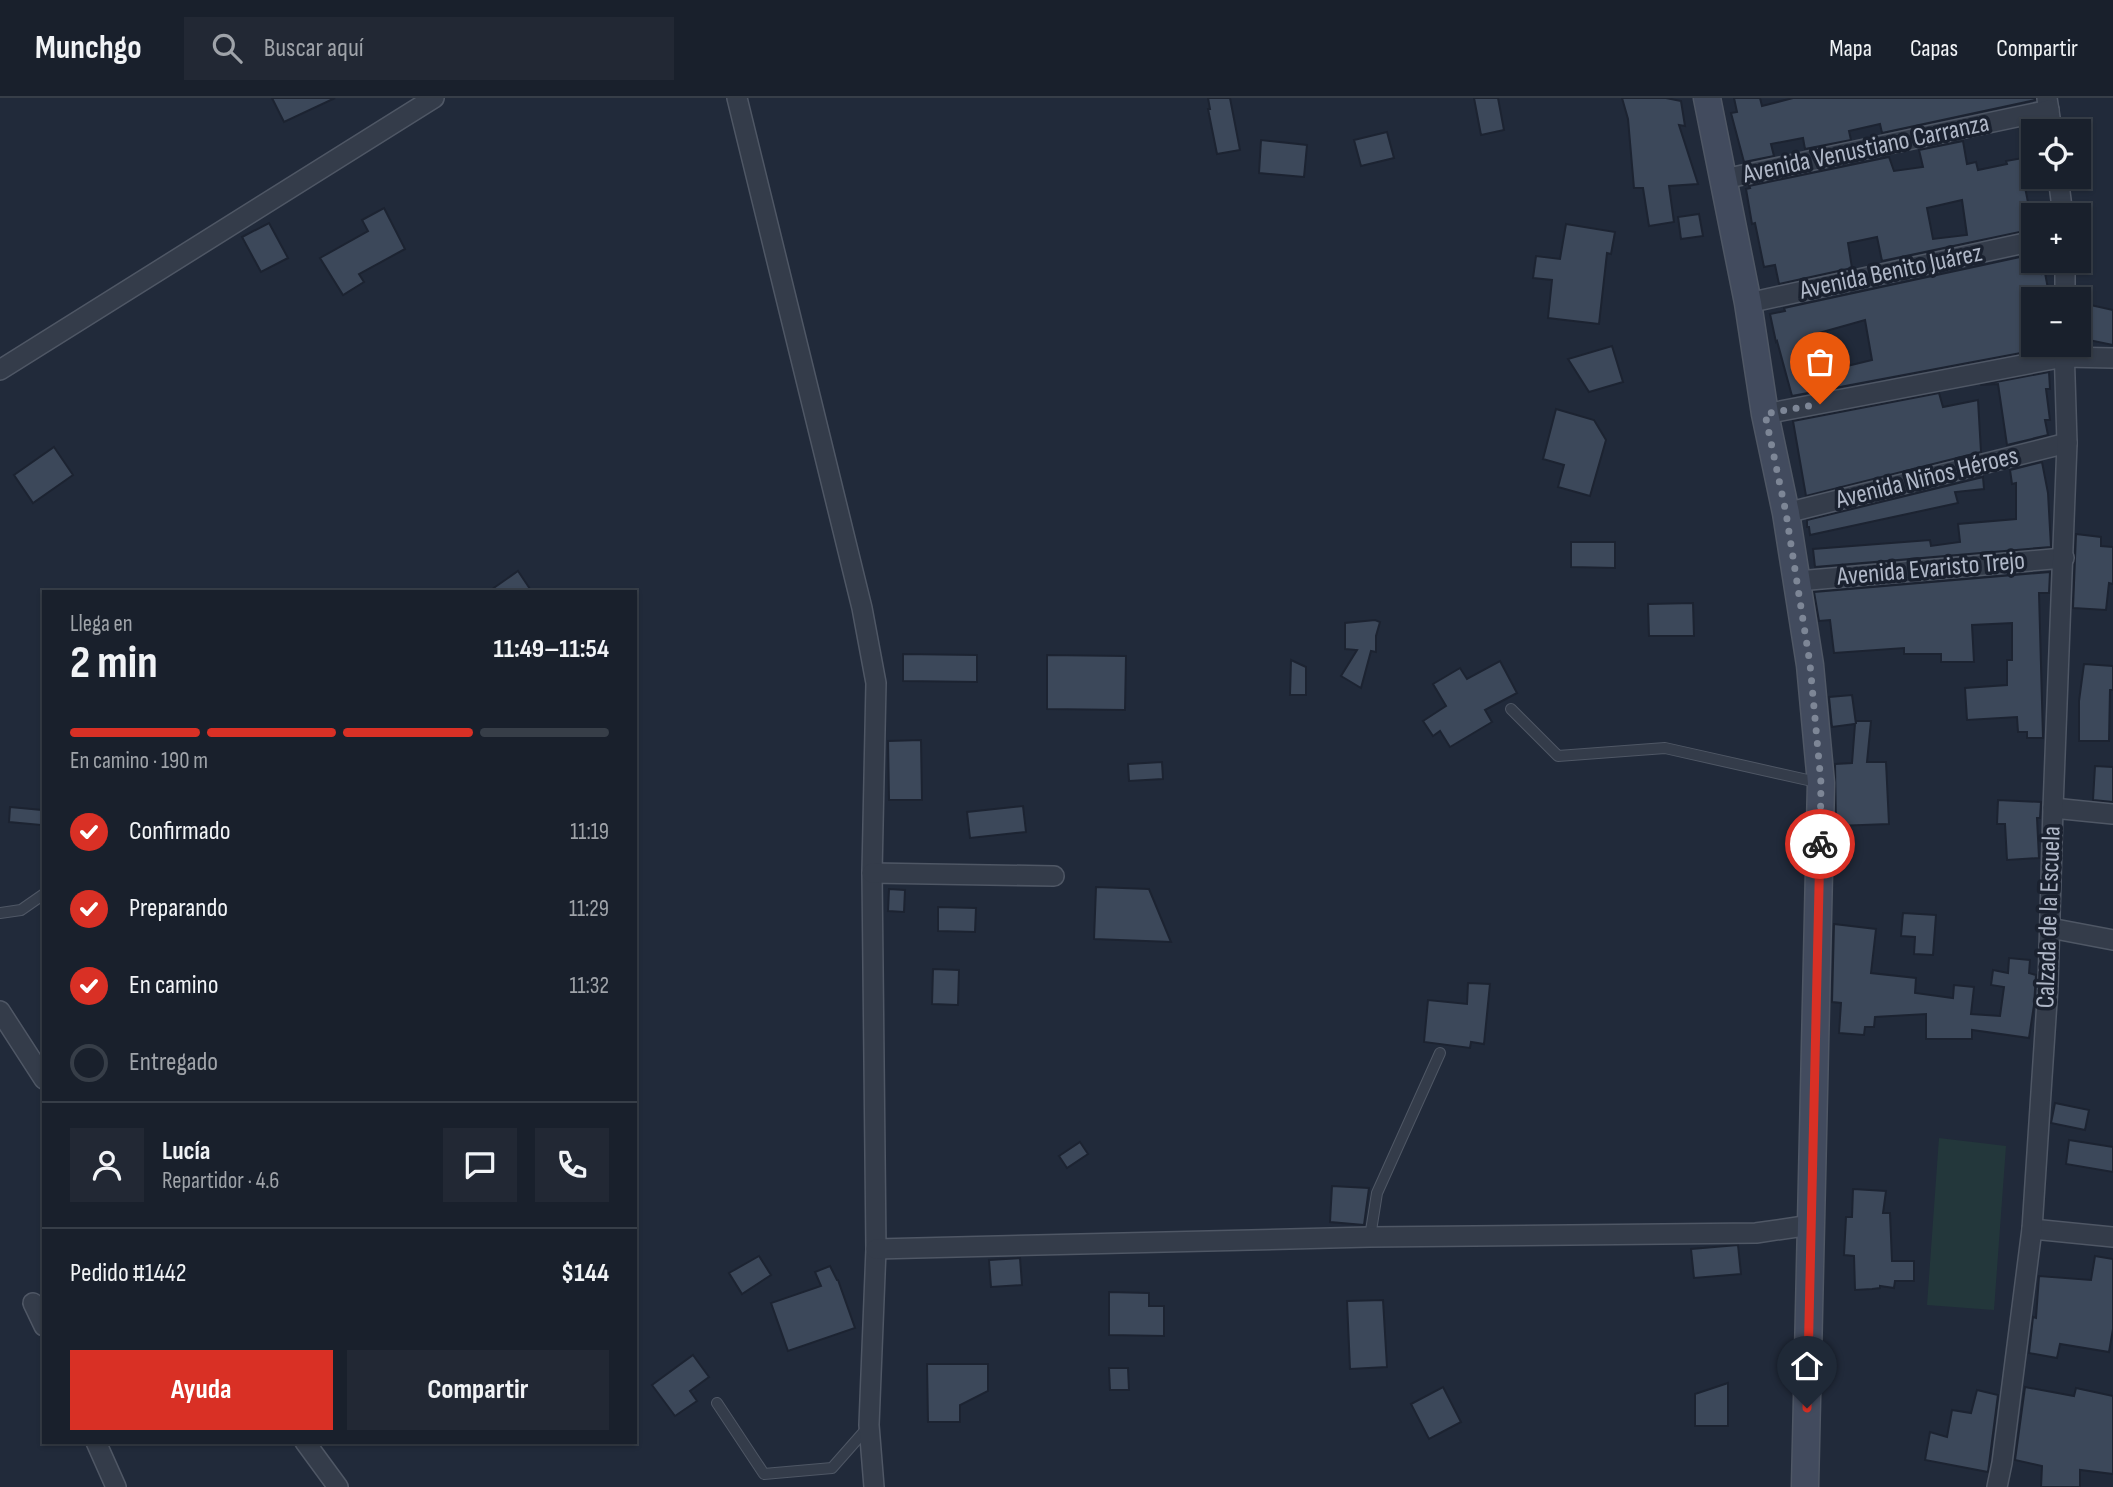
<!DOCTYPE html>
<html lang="es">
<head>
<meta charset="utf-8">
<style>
  body { margin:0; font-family:"Sofia Sans Condensed",sans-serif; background:#222834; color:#f1f3f6; height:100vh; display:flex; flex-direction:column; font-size:26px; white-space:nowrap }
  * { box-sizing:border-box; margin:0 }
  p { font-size:23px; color:#9fa3a9 }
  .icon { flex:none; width:38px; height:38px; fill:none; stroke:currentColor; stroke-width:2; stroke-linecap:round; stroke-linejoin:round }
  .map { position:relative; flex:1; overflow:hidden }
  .sheet { position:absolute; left:42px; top:492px; width:595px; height:854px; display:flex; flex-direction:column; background:#19202c; border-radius:0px; box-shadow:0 2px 5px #0004,0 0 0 2px #373e48 }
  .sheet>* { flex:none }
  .buttons { position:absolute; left:2021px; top:21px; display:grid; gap:14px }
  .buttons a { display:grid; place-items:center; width:70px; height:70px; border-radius:0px; background:#19202c; box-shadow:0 2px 5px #0004,0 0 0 2px #373e48; font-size:35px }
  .pin { position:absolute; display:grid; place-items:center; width:60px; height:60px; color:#fff; margin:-72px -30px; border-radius:50% 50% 50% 0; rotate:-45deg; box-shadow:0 0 7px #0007 }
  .pin .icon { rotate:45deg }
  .courier { position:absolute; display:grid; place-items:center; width:70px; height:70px; margin:-35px; border:5px solid #d93025; border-radius:50%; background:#fff; color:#222; box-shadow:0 2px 9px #0007 }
  .overview em { font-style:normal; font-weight:700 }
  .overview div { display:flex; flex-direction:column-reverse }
  .overview { display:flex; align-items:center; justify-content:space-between; height:119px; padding:0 28px }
  h1 { font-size:46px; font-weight:700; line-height:52px }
  .bar { display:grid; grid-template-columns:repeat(4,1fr); gap:10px 7px; align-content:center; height:84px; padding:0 28px }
  .bar i { height:9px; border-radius:5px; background:#373e48 }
  .bar .current { background:#d93025 }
  .bar p { grid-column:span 4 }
  .line { display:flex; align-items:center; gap:18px; padding:0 28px; border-top:2px solid #373e48 }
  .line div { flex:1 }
  .round { display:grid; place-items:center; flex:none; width:74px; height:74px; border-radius:0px; background:#222834 }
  ol { padding:0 28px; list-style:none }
  li { display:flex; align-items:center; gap:21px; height:77px }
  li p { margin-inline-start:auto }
  li .icon { padding:7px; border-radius:50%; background:#d93025; color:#fff; stroke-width:4 }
  li:last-child { color:#9fa3a9 }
  li i { width:38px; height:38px; border:4px solid #373e48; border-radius:50% }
  .button { display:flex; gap:14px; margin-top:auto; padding:14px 28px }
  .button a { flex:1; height:80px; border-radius:0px; background:#d93025; color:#fff; font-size:28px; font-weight:700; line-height:80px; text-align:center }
  .button a+a { background:#222834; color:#f1f3f6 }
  header { display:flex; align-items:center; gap:42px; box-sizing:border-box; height:98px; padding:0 35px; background:#19202c; border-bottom:2px solid #373e48 }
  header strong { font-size:33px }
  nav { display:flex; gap:38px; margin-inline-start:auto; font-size:24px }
  .search { width:490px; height:63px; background:#222834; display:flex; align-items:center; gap:18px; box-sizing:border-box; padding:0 24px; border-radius:0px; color:#9fa3a9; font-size:26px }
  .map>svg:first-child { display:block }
</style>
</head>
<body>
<header>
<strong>Munchgo</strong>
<div class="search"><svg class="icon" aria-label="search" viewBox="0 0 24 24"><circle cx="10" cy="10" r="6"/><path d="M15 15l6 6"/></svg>Buscar aquí</div>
<nav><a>Mapa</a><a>Capas</a><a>Compartir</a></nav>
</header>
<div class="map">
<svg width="2113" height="1389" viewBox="0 0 2113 1389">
  <rect width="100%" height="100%" fill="#212a3a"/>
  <polygon fill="#23373b" points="1939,1040 2006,1048 1994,1212 1927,1207"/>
  <g fill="#3c485a" stroke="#1c2331" stroke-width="2" fill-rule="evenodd">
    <polygon points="272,0 335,0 284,24"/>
    <polygon points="1208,0 1230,0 1240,52 1217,56 1208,11 1210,11"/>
    <polygon points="1474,0 1498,0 1504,32 1481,37"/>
    <polygon points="1622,0 1666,0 1681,3 1685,28 1679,27 1698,86 1669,88 1674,124 1649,128 1643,90 1634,90 1628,21"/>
    <polygon points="1734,0 1760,0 1762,8 1793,0 2035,0 2035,2 1882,35 1880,26 1849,33 1851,42 1805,51 1803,40 1771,46 1774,58 1744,64 1731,15 1737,14"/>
    <polygon points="1387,34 1394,60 1361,68 1354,42"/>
    <polygon points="1261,42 1307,47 1304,79 1259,75"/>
    <path d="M1963,43L1967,66L1976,64L1978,72L2007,66L2006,63L2034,58V87L2025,89L2031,120H2034V131L1882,163L1877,139L1848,145L1852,170L1779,186L1775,167L1764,169L1755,125L1752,126L1746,91L1750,90L1749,88L1889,59L1894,73L1923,69L1919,52ZM1962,102L1967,137L1933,141L1927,110Z"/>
    <polygon points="384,110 405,151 359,176 364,184 343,197 320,160 368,133 362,122"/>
    <polygon points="1699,116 1703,138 1681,141 1678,119"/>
    <polygon points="269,125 288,160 261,174 242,139"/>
    <polygon points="1566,126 1615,134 1611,156 1607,155 1599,226 1548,220 1552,182 1533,180 1536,158 1560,161"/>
    <path d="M2034,156V163H2039L2042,176L2045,175L2050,201H2034V247H2047V250L1792,298L1777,243L1776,244L1770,216L1785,213L1784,210ZM1865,222L1872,262L1843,269L1842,263L1826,266L1819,235Z"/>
    <polygon points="2086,206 2113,212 2113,247 2079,240"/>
    <polygon points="1612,248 1623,284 1589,294 1568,261"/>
    <polygon points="2049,274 2050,291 2046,291 2050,322 2045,322 2048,337 2007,347 1998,286 1980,287"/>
    <polygon points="1939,295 1943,309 1978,302 1981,354 1806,398 1793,323"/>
    <polygon points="1556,311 1594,322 1606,342 1590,398 1558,389 1564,367 1543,361"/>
    <polygon points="54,349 73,377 33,405 14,377"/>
    <polygon points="2042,364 2048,395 2051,449 1815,469 1813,451 1930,442 1931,448 1960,444 1958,426 2016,421 2016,385 2012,386 2010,372"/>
    <polygon points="1983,379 1984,391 1955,394 1958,405 1810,437 1809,429 1807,429 1807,422"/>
    <polygon points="2076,436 2101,439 2101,448 2113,449 2113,486 2109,485 2106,512 2073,510"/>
    <polygon points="1571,444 1615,444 1615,470 1571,469"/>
    <polygon points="518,473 532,494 488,494"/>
    <polygon points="2050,474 2049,495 2039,495 2043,640 2027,640 2027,634 2018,634 2017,619 1967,622 1965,590 2007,587 2007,562 2012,562 2012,525 1972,527 1974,564 1941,564 1941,556 1904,556 1904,550 1834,555 1830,522 1819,523 1814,494"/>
    <polygon points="1693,505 1694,538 1649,538 1648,506"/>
    <polygon points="1375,522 1380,524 1376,538 1376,554 1371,553 1361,590 1341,578 1357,552 1345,551 1345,525"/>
    <polygon points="903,556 977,557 977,584 903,583"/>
    <polygon points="1047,557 1126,558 1125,612 1047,611"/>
    <polygon points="1291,562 1306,569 1306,597 1290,597"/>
    <polygon points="1500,563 1517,595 1485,612 1492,624 1450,649 1440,633 1433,638 1423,623 1446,608 1433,586 1460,570 1467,581"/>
    <polygon points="2084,566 2113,568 2113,592 2110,592 2109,643 2079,643 2079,603"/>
    <polygon points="1852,597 1856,626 1856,623 1871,623 1867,664 1886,664 1889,726 1836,728 1835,666 1852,665 1855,626 1832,629 1829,599"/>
    <polygon points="921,642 922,702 889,702 888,643"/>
    <polygon points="1162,664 1163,681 1129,683 1128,666"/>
    <polygon points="2095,668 2113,669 2113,704 2093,702"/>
    <polygon points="1998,702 2041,704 2040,720 2037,720 2039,760 2007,762 2005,726 1997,726"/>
    <polygon points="1023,708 1026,734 970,740 967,714"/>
    <polygon points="10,709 42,712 41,727 9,724"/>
    <polygon points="1096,789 1149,791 1171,844 1094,841"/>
    <polygon points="889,791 905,792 904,814 888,813"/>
    <polygon points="938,809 976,810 975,834 938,833"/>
    <polygon points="1903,815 1936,817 1933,857 1914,856 1915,839 1901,838"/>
    <polygon points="1834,826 1876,831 1871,875 1916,880 1915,895 1953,900 1954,887 1974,889 1971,916 2000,918 2004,889 1991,887 1993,872 2008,875 2009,860 2030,862 2029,875 2036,877 2034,907 2029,940 1972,932 1972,941 1926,941 1926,916 1875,919 1874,929 1865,929 1864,937 1839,935 1841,905 1832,904"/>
    <polygon points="933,871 959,872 958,907 932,906"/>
    <polygon points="1468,885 1490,886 1484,946 1471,944 1470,950 1424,944 1428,902 1467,906"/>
    <polygon points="2055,1005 2089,1012 2085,1032 2051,1025"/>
    <polygon points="2069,1042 2113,1049 2113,1074 2066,1066"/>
    <polygon points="1080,1044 1088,1056 1067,1070 1059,1058"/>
    <polygon points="1332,1088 1369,1090 1364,1127 1330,1124"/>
    <polygon points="1853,1091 1886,1093 1883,1115 1890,1115 1892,1163 1914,1163 1914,1183 1895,1183 1894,1190 1880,1188 1880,1190 1872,1191 1855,1192 1854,1158 1844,1157 1846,1119 1852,1119"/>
    <polygon points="1738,1147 1741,1176 1694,1180 1691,1151"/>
    <polygon points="759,1158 771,1177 742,1196 729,1175"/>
    <polygon points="2095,1158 2113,1161 2113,1231 2109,1254 2060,1246 2057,1260 2029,1255 2033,1219 2036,1220 2039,1178 2091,1182"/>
    <polygon points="1020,1160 1022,1187 991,1189 989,1162"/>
    <polygon points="830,1168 837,1182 838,1182 855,1230 788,1253 771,1205 821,1188 815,1174"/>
    <polygon points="1109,1194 1149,1195 1149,1208 1164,1208 1164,1238 1109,1237"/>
    <polygon points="1383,1202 1387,1269 1350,1271 1347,1203"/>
    <polygon points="693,1257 709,1279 690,1293 697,1303 675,1318 652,1287"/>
    <polygon points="927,1266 988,1266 988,1293 960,1307 960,1324 928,1324"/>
    <polygon points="1109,1270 1128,1270 1129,1292 1110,1292"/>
    <polygon points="1728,1285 1728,1328 1695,1328 1695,1296"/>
    <polygon points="1443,1289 1461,1324 1429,1341 1411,1306"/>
    <polygon points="2025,1289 2074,1298 2076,1290 2113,1298 2113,1376 2080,1372 2080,1389 2041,1389 2042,1368 2015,1362"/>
    <polygon points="1977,1292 1998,1297 1988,1374 1925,1362 1930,1334 1947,1339 1952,1312 1971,1315"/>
  </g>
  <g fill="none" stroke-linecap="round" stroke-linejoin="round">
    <g stroke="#4f5765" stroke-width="12">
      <g id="lane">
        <polyline points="1511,611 1558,658 1665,650 1821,685"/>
        <polyline points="0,815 21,812 44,796"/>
        <polyline points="1370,1139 1377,1095 1440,955"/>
        <polyline points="717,1305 764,1376 832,1370 869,1328"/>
      </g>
    </g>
    <g stroke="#4f5765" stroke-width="22">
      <g id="street">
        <polyline points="737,0 862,510 876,585 872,775 876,1151 869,1327 874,1389"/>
        <polyline points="2047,0 2052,33"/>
        <polyline points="2058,79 2063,117"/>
        <polyline points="1724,81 2049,12"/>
        <polyline points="2065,201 2065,163"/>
        <polyline points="1748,205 2034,143"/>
        <polyline points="0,272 434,0"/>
        <polyline points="1765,316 2064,259 2113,260"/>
        <polyline points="1786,415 2067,345"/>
        <polyline points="1798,483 2064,460"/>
        <polyline points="2053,710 2113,716"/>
        <polyline points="872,775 1054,778"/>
        <polyline points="2050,830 2113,842"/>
        <polyline points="0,913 44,981"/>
        <polyline points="2032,1131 2113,1139"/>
        <polyline points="876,1151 1370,1139 1756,1135 1811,1127"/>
        <polyline points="33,1205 44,1228"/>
        <polyline points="96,1344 116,1389"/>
        <polyline points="305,1344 338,1389"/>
        <polyline points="1997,1389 2002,1365 2032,1131 2048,888 2053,710 2067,345 2064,247"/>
      </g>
    </g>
    <g stroke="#4f5765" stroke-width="29">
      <polyline id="secondary" points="1707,0 1748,205 1765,316 1786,415 1810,567 1821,685 1805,1389"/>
    </g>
    <use href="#lane" stroke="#343c4a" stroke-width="10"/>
    <use href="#street" stroke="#343c4a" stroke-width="19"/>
    <use href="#secondary" stroke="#424b5e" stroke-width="26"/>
  </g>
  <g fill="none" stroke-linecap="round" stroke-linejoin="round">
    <polyline stroke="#7d8696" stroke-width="7" stroke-dasharray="0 12.6" points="1820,746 1821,685 1810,566 1786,415 1765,316 1820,306"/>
    <polyline stroke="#d93025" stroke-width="9" points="1807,1310 1820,746"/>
  </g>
  <g text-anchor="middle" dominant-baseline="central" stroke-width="7" stroke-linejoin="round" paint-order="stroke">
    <g font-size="26" fill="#afb7c7" stroke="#1a212f">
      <text transform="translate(1866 51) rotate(-12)">Avenida Venustiano Carranza</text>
      <text transform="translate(1891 174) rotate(-12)">Avenida Benito Juárez</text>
      <text transform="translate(1927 380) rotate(-14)">Avenida Niños Héroes</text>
      <text transform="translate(1931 471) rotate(-5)">Avenida Evaristo Trejo</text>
      <text transform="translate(2049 819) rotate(-88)">Calzada de la Escuela</text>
    </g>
  </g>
</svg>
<div class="buttons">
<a><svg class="icon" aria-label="locate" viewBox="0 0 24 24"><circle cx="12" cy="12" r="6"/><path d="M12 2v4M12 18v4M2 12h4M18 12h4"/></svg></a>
<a>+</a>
<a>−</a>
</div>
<div class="pin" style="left:1820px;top:306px;background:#ea580c"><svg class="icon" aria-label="bag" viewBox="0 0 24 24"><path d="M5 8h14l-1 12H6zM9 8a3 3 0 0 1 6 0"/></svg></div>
<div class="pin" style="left:1807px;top:1310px;background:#1f2937"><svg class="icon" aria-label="home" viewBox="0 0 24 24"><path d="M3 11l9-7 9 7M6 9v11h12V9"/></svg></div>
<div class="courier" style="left:1820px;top:746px"><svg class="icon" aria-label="bike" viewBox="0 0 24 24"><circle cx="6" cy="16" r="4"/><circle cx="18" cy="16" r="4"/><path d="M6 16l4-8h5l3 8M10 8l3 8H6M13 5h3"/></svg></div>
<section class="sheet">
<div class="overview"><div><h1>2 min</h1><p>Llega en</p></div><em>11:49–11:54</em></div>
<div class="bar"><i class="current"></i><i class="current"></i><i class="current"></i><i></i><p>En camino · 190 m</p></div>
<ol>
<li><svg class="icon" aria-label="check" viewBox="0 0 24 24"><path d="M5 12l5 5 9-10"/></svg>Confirmado<p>11:19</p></li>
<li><svg class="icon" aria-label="check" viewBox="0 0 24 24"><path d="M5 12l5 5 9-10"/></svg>Preparando<p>11:29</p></li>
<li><svg class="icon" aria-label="check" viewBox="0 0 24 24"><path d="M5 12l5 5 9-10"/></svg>En camino<p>11:32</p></li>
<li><i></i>Entregado</li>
</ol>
<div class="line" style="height:126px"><a class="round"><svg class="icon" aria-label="person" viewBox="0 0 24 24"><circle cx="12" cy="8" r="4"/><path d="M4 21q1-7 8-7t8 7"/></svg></a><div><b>Lucía</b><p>Repartidor · 4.6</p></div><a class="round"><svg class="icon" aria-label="chat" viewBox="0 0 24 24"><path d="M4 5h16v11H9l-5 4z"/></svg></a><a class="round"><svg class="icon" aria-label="phone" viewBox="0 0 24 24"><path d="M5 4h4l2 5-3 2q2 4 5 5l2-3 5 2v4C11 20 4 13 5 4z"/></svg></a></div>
<div class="line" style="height:91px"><div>Pedido #1442</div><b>$144</b></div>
<div class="button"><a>Ayuda</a><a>Compartir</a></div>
</section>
</div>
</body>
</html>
